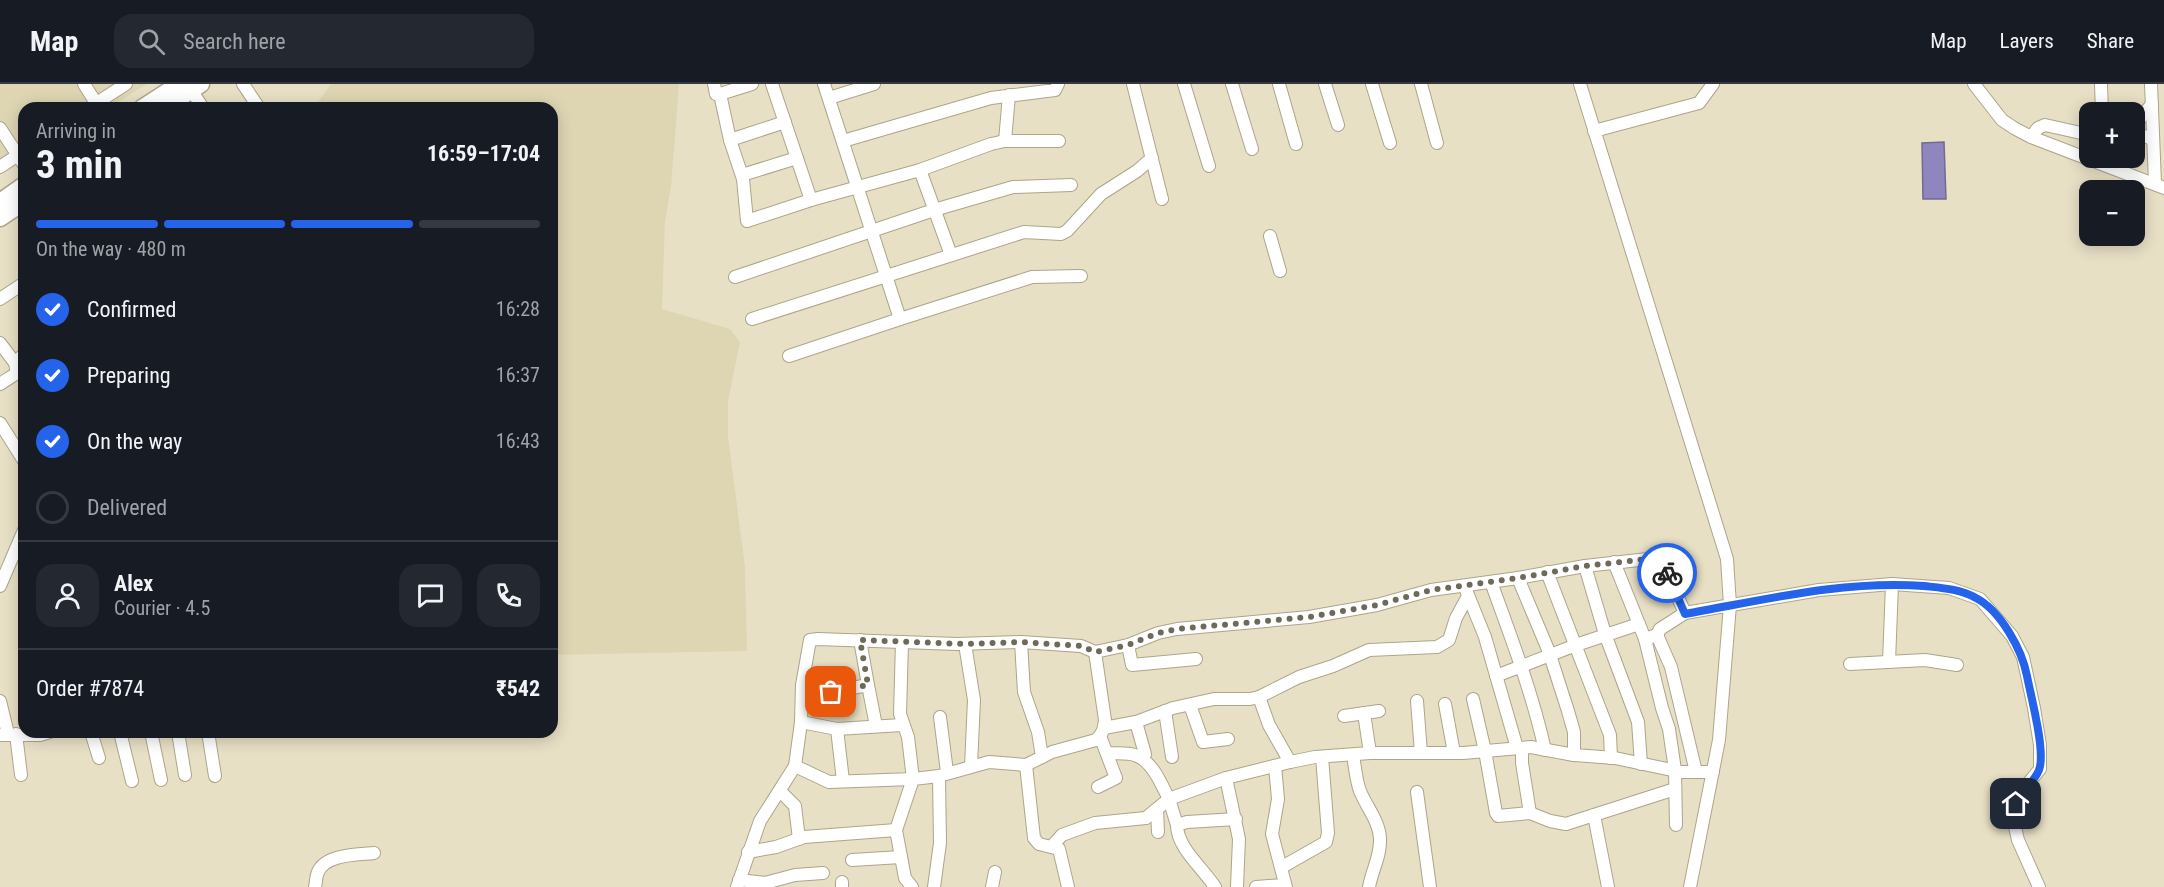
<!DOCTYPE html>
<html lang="en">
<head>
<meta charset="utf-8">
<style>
  body { margin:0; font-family:"Roboto Condensed",sans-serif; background:#242831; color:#f1f3f6; height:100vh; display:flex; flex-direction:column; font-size:22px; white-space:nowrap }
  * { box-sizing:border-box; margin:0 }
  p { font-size:20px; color:#9ea1a6 }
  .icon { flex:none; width:33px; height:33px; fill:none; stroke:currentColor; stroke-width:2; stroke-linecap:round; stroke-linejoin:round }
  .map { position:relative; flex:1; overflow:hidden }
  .drawer { position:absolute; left:18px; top:18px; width:540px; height:636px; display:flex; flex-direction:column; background:#171b24; border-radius:18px; box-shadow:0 3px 15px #0003 }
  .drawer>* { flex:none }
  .controls { position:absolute; left:2079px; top:18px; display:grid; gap:12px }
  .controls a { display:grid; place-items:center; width:66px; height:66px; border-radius:12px; background:#171b24; box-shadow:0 3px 15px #0003; font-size:30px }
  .pin { position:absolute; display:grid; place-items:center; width:51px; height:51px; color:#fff; margin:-26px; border-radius:12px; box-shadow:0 3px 9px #0006 }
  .courier { position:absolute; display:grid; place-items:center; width:60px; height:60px; margin:-30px; border:4px solid #2563eb; border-radius:50%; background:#fff; color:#222; box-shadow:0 2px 8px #0007 }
  .summary em { font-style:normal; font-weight:700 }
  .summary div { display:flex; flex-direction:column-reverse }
  .summary { display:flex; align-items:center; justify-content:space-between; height:102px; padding:0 18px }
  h1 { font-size:39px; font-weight:700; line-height:45px }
  .bar { display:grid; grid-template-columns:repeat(4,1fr); gap:9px 6px; align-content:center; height:72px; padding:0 18px }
  .bar i { height:8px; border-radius:4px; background:#363941 }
  .bar .current { background:#2563eb }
  .bar p { grid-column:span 4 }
  .line { display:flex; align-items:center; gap:15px; padding:0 18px; border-top:2px solid #363941 }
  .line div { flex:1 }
  .round { display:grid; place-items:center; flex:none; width:63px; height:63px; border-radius:18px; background:#242831 }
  ol { padding:0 18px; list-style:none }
  li { display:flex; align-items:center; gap:18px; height:66px }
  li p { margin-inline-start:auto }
  li .icon { padding:6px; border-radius:50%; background:#2563eb; color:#fff; stroke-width:4 }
  li:last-child { color:#9ea1a6 }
  li i { width:33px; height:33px; border:3px solid #363941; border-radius:50% }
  header { display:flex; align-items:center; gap:36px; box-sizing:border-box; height:84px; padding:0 30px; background:#171b24; border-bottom:2px solid #363941 }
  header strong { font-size:28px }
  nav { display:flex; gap:33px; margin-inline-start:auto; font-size:21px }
  .search { width:420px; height:54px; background:#242831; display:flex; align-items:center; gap:15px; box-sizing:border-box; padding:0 21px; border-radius:18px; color:#9ea1a6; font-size:22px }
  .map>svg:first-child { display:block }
</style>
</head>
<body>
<header>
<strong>Map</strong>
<div class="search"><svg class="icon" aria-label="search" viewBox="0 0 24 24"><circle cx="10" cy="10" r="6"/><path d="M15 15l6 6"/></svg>Search here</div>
<nav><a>Map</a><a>Layers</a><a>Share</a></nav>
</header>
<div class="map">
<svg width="2164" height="803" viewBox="0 0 2164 803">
  <rect width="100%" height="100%" fill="#e8e0c5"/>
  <g fill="#ded5b3">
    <polygon points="0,0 147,0 108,24 24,24 24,76 0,91"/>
    <polygon points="331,0 679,0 671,103 665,138 662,225 730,245 740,258 728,317 728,352 745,483 747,567 552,571 552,24 314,24"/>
  </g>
  <polygon fill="#9086bf" stroke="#726a8f" stroke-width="1.5" points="1944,58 1946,115 1923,115 1922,59"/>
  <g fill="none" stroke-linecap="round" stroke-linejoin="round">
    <g stroke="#aca58b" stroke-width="14">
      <g id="minor">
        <polyline points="84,0 96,19"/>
        <polyline points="243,0 259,24"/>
        <polyline points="714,0 716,10 720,10 752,0"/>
        <polyline points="772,0 811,116"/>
        <polyline points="824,0 900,235 1032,193 1081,192"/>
        <polyline points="1133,0 1162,115"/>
        <polyline points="1184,0 1209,82"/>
        <polyline points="1232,0 1252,65"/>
        <polyline points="1279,0 1296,60"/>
        <polyline points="1325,0 1338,41"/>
        <polyline points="1372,0 1390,59"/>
        <polyline points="1421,0 1437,59"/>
        <polyline points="1580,0 1727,475 1730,521 1719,656 1690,803"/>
        <polyline points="1974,0 2002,36 2014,44 2031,53 2164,104"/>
        <polyline points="2101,0 2102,28"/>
        <polyline points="2151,0 2155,99"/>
        <polyline points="191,6 203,24"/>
        <polyline points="720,10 730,56 743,95 747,137 811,116 920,86 991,60 1005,57 1059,57"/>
        <polyline points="829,14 874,0"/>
        <polyline points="89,24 126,0"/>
        <polyline points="2134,42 2152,20"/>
        <polyline points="0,44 24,81"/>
        <polyline points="1594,47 1699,19 1713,0"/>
        <polyline points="2134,49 2153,55"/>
        <polyline points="2031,53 2038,44 2045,41 2090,51"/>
        <polyline points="730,56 785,38"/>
        <polyline points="843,57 991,14 1055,6 1058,0"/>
        <polyline points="1005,57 1009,11"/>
        <polyline points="0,83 24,67"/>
        <polyline points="920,86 951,171"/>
        <polyline points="742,91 797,74"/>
        <polyline points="1270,152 1280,187"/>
        <polyline points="735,193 934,126 1013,103 1071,101"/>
        <polyline points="0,215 24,199"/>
        <polyline points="752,235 1024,148 1061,150 1067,147 1101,110 1137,87 1152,74"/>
        <polyline points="0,259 15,279 17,289 0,300"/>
        <polyline points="789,272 900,235"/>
        <polyline points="15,279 24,270"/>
        <polyline points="0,339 24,377"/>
        <polyline points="1614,478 1645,555 1662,624 1669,645 1675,686 1676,741"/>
        <polyline points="1585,482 1605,550 1638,638 1641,680"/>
        <polyline points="1547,488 1610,651 1611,674"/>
        <polyline points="1518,494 1549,568 1568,627 1574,648 1574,671"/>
        <path d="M1491,498C1511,553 1532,608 1545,666"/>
        <polyline points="0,502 24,446"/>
        <polyline points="1466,506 1485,553 1517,664"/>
        <polyline points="1657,551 1660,545 1685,529"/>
        <polyline points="1645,555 1657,551 1671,583 1696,688"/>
        <polyline points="1021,558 1024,608 1038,648 1042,673"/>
        <polyline points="965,560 974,616 971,682"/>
        <polyline points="1128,561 1132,581 1196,575"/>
        <polyline points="1889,578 1892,500"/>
        <polyline points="1850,580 1925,576 1957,581"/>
        <polyline points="1496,592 1576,561 1639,540"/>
        <polyline points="868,601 876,642"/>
        <polyline points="802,606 831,608 868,601 860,556"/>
        <polyline points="1259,613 1269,641 1290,678"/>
        <polyline points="1473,615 1485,667 1496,729 1498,732 1530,729 1550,737 1566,740 1675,705"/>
        <polyline points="0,617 8,650"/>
        <polyline points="1417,617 1421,669"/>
        <polyline points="1445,620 1454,669"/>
        <polyline points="1190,621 1203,658 1228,655"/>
        <polyline points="1165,627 1172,673"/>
        <polyline points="1364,629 1370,669"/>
        <polyline points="1344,632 1379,627"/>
        <polyline points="940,633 947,688"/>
        <polyline points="801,638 837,645 902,641"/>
        <polyline points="1136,638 1145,670"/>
        <polyline points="1104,644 1136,638 1173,624 1214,615 1250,615 1259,613 1299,593 1333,582 1369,566 1437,563 1449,556 1456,534 1468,512"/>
        <polyline points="837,645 843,697"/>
        <polyline points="91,648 99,674"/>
        <polyline points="120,648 132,697"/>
        <polyline points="151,648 161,696"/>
        <polyline points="178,648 185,691"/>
        <polyline points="208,648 215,692"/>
        <polyline points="16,650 21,691"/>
        <polyline points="0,651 40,651 50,648"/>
        <polyline points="1522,664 1522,679 1530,729"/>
        <path d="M1108,669C1116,670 1129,668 1137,672C1153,678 1162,702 1169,715L1226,694L1290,678L1315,673L1370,669H1463L1531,663L1574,671L1615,674L1681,688H1713"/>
        <path d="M1353,671C1355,683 1356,696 1360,707C1366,722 1379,737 1380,754C1381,772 1372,786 1369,803"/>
        <polyline points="1026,681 1034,754 1039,760 1059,765 1068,803"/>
        <polyline points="795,682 829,698 913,695 908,653 900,630 902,558"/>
        <polyline points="1275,682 1278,715 1272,750 1286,803"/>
        <polyline points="1226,694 1239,755 1237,803"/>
        <polyline points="1098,703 1116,694 1100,652"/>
        <polyline points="780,707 795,722 799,755"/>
        <polyline points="1417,708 1430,803"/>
        <polyline points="1157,726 1158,748"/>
        <polyline points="1594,731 1608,803"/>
        <polyline points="1052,762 1062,751 1095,739 1146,734 1169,715 1177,741"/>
        <polyline points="748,768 776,763 804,753 896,746"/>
        <polyline points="852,776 901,773"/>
        <polyline points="1282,783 1326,758 1328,749 1322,673"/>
        <polyline points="739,796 765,799 795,791 823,789"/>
        <polyline points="842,798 842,803"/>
        <path d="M315,803C316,799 316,792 318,788C326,770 357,771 374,769"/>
        <polyline points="737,803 760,737 795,682 801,638 802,601 810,556 818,555 957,560 1021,558 1081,562 1095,568 1128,561 1158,549 1177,545 1309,533 1377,521 1431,506 1518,494 1585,482 1657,474 1664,483 1685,529 1819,506 1892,500 1949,504 1980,515 2012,552 2023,573 2034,624 2040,661 2040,685 2021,708 2012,730 2018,756 2039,803"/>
        <path d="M912,803L905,794L896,746L913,695L939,692L989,678L1026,681L1052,668L1096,656C1103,650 1104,644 1105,636L1095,568"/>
        <polyline points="934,803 940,759 939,692"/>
        <polyline points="992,803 995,788"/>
        <path d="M1215,803C1203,784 1177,764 1177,741L1187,738L1236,735"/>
        <polyline points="1256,803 1284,801"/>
      </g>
    </g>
    <g stroke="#aca58b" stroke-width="19">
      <g id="highway">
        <polyline points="142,24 179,0"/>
        <polyline points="164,24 201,0"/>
        <polyline points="0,118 24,101"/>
        <polyline points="0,134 24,118"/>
      </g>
    </g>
    <use href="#minor" stroke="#fff" stroke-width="12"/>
    <use href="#highway" stroke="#fff" stroke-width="16"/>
  </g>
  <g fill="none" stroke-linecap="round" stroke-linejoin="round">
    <polyline stroke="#6e6958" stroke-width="6" stroke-dasharray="0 10.8" points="831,608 868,601 860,556 965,560 1021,558 1082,562 1095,568 1128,561 1158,549 1177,545 1309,533 1377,521 1431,506 1518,494 1585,482 1657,474 1667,489"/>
    <path stroke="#2563eb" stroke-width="8" d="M1667,489L1685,530C1764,516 1843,496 1924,502C1942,504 1960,505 1976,514C2001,527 2022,566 2027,592C2031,613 2046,668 2039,686C2035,697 2022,707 2016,720"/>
  </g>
</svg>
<div class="controls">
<a>+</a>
<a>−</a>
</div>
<div class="pin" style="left:831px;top:608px;background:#ea580c"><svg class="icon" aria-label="bag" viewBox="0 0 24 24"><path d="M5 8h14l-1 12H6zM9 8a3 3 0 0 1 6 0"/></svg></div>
<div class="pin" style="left:2016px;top:720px;background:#1f2937"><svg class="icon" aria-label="home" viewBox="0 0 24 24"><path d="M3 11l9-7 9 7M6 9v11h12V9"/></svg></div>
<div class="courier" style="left:1667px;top:489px"><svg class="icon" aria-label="bike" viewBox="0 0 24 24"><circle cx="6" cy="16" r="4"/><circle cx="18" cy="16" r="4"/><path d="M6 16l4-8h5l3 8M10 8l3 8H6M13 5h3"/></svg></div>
<section class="drawer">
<div class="summary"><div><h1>3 min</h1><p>Arriving in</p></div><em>16:59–17:04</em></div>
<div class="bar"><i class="current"></i><i class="current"></i><i class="current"></i><i></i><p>On the way · 480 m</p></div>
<ol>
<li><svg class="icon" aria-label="check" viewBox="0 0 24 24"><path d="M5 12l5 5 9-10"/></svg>Confirmed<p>16:28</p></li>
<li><svg class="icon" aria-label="check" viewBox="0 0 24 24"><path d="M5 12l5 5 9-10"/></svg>Preparing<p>16:37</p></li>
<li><svg class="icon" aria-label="check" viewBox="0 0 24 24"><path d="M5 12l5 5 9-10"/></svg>On the way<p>16:43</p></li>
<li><i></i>Delivered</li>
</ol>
<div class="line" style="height:108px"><a class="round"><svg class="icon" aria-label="person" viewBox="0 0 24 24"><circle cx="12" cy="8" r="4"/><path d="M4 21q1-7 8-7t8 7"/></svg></a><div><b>Alex</b><p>Courier · 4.5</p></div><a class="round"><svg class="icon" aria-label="chat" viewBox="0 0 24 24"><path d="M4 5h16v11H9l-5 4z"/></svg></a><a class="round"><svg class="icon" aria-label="phone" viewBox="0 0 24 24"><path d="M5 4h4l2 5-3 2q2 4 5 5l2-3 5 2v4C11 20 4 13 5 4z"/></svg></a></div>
<div class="line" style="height:78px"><div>Order #7874</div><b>₹542</b></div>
</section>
</div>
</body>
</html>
